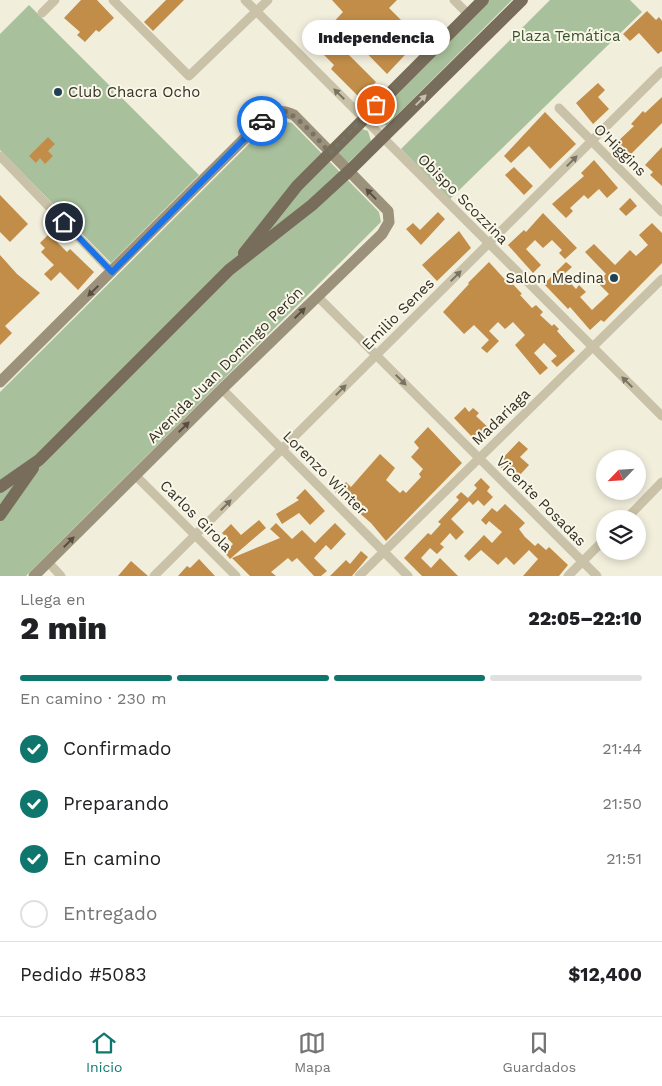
<!DOCTYPE html>
<html lang="es">
<head>
<meta charset="utf-8">
<style>
  body { margin:0; font-family:"Work Sans",sans-serif; background:#f2f2f2; color:#202124; height:100vh; display:flex; flex-direction:column; font-size:19px; white-space:nowrap }
  * { box-sizing:border-box; margin:0 }
  p { font-size:16px; color:#757577 }
  .icon { flex:none; width:28px; height:28px; fill:none; stroke:currentColor; stroke-width:2; stroke-linecap:round; stroke-linejoin:round }
  .map { position:relative; height:576px; overflow:hidden }
  .details { display:flex; flex-direction:column; background:#fff; flex:1 }
  .details>* { flex:none }
  .needle { width:32px; rotate:245deg }
  .controls { position:absolute; left:596px; top:450px; display:grid; gap:10px }
  .controls a { display:grid; place-items:center; width:50px; height:50px; border-radius:50%; background:#fff; box-shadow:0 2px 8px #0003; font-size:25px }
  .pin { position:absolute; display:grid; place-items:center; width:42px; height:42px; color:#fff; margin:-21px; border:2px solid #fff; border-radius:50%; box-shadow:0 1px 5px #0007 }
  .courier { position:absolute; display:grid; place-items:center; width:50px; height:50px; margin:-25px; border:4px solid #1a73e8; border-radius:50%; background:#fff; color:#222; box-shadow:0 1px 6px #0007 }
  .bubble { position:absolute; height:35px; border-radius:18px; background:#fff; box-shadow:0 2px 8px #0003; font-size:16px; font-weight:800; line-height:35px; text-align:center }
  .summary em { font-style:normal; font-weight:800 }
  .summary div { display:flex; flex-direction:column-reverse }
  .summary { display:flex; align-items:center; justify-content:space-between; height:85px; padding:0 20px }
  h1 { font-size:32px; font-weight:800; line-height:38px }
  .bar { display:grid; grid-template-columns:repeat(4,1fr); gap:8px 5px; align-content:center; height:60px; padding:0 20px }
  .bar i { height:6px; border-radius:4px; background:#e0e0e0 }
  .bar .current { background:#0f766e }
  .bar p { grid-column:span 4 }
  .line { display:flex; align-items:center; gap:12px; padding:0 20px; border-top:1px solid #e0e0e0 }
  .line div { flex:1 }
  ol { padding:0 20px; list-style:none }
  li { display:flex; align-items:center; gap:15px; height:55px }
  li p { margin-inline-start:auto }
  li .icon { padding:5px; border-radius:50%; background:#0f766e; color:#fff; stroke-width:4 }
  li:last-child { color:#757577 }
  li i { width:28px; height:28px; border:2px solid #e0e0e0; border-radius:50% }
  .dock { display:flex; justify-content:space-around; align-items:center; height:70px; border-top:1px solid #e0e0e0; background:#fff; font-size:14px; color:#757577 }
  .dock a { display:grid; justify-items:center; gap:2px }
  .dock .current { color:#0f766e }
  .map>svg:first-child { display:block }
</style>
</head>
<body>
<div class="map">
<svg width="662" height="576" viewBox="0 0 662 576">
  <rect width="100%" height="100%" fill="#f1eedc"/>
  <g fill="#a9c09c">
    <polygon points="489,0 512,0 387,125 379,124 375,117 378,111"/>
    <polygon points="550,0 630,0 642,12 450,199 401,149"/>
    <polygon points="29,5 199,175 111,263 0,150 0,34"/>
    <polygon points="278,120 292,123 379,212 381,222 26,576 0,576 0,392 259,134"/>
    <polygon points="362,129 368,131 371,141 348,163 338,155 338,150"/>
  </g>
  <g fill="#c28d49">
    <polygon points="81,0 97,0 114,18 99,32 96,30 85,42 77,35 80,32 64,18"/>
    <polygon points="166,0 184,0 153,31 144,22"/>
    <polygon points="332,0 397,0 389,8 420,39 387,74 352,38 342,48 376,82 360,98 331,69 334,65 313,44 343,12"/>
    <polygon points="647,11 656,20 659,17 662,21 662,51 658,54 639,33 630,41 623,34"/>
    <polygon points="598,83 605,90 598,97 609,109 593,124 576,103"/>
    <polygon points="662,97 662,123 627,158 614,145 634,126 631,124 643,111 645,113"/>
    <polygon points="545,112 576,144 550,169 529,146 511,163 504,156"/>
    <polygon points="48,137 55,144 48,151 53,156 45,164 40,158 36,163 29,156"/>
    <polygon points="662,147 662,186 650,175 653,172 645,165"/>
    <polygon points="594,160 618,188 607,198 599,189 588,199 584,195 570,208 573,211 566,218 552,204 584,176 581,173"/>
    <polygon points="514,167 533,186 524,195 505,175"/>
    <polygon points="0,195 28,224 10,242 0,232"/>
    <polygon points="630,198 637,206 626,216 619,209"/>
    <polygon points="438,212 445,219 421,245 406,229 413,223 420,230"/>
    <polygon points="543,213 577,248 565,259 559,253 562,250 552,240 543,248 535,240 526,249 541,265 533,273 508,245 524,230 526,232"/>
    <polygon points="652,223 662,233 662,263 604,322 601,320 590,330 570,307 568,309 544,284 566,262 572,267 563,275 576,289 579,285 586,292 580,297 592,310 609,294 597,282 606,274 585,252 594,244 615,265 630,250 636,256 648,245 639,235"/>
    <polygon points="58,225 66,234 57,242 67,252 70,249 94,272 78,290 60,272 51,281 44,274 54,265 41,252 45,248 40,243"/>
    <polygon points="459,231 471,248 437,281 422,265"/>
    <polygon points="0,255 17,274 40,293 5,326 12,333 0,345"/>
    <polygon points="489,262 509,284 511,282 522,294 520,295 532,308 536,305 543,312 540,315 552,326 554,324 559,329 557,331 575,351 557,367 551,361 557,356 544,343 534,353 548,368 540,375 515,345 525,335 513,322 505,329 498,322 489,331 499,341 487,353 481,348 489,340 474,325 464,334 443,312 469,284 468,283"/>
    <polygon points="465,407 469,412 473,408 479,413 476,416 493,432 484,442 476,434 473,438 454,418"/>
    <polygon points="428,427 462,463 386,541 371,523 335,492 346,482 351,487 380,454 395,468 386,480 400,493 403,490 406,493 421,477 419,474 423,469 411,457 419,448 414,442"/>
    <polygon points="519,441 528,449 520,457 529,465 518,477 510,468 506,472 497,464"/>
    <polygon points="481,478 490,487 487,491 493,497 484,506 478,500 473,505 469,501 451,519 464,532 456,540 450,533 440,544 444,547 437,554 430,548 421,558 431,568 440,558 458,576 422,576 404,558 428,533 431,535 441,524 438,522 459,500 456,497 461,492 468,498 477,488 474,485"/>
    <polygon points="305,489 325,511 310,525 299,513 282,524 276,514 299,500 296,498"/>
    <polygon points="505,504 525,523 519,529 525,537 535,546 538,543 546,550 549,547 568,565 559,576 523,576 538,559 529,550 514,565 506,557 498,565 481,550 469,561 464,556 484,535 492,543 502,532 489,521 486,525 481,520 492,508 497,512"/>
    <polygon points="259,520 266,528 230,559 225,553 233,544 222,533 231,524 241,535"/>
    <polygon points="276,523 292,539 302,530 315,543 335,523 346,534 331,550 326,545 314,558 327,571 321,576 314,576 297,558 292,562 288,558 271,572 276,576 250,576 232,558 280,538 270,529"/>
    <polygon points="361,551 368,557 352,576 330,576 346,560 350,564"/>
    <polygon points="199,559 215,576 178,576 187,566 190,568"/>
    <polygon points="131,561 148,576 118,576"/>
  </g>
  <g fill="none" stroke-linecap="round" stroke-linejoin="round">
    <g stroke="#c9c2a8" stroke-width="9">
      <polyline points="113,0 189,76 268,0"/>
      <polyline points="245,0 662,416"/>
      <polyline points="454,0 469,15"/>
      <polyline points="42,13 55,0"/>
      <polyline points="559,108 662,212"/>
      <polyline points="0,156 112,272"/>
      <polyline points="317,296 597,576"/>
      <polyline points="222,389 408,576"/>
      <polyline points="136,476 236,576"/>
      <polyline points="626,519 662,482"/>
      <polyline points="48,562 61,576"/>
      <polyline points="154,576 662,71"/>
      <polyline points="359,576 662,279"/>
      <polyline points="568,576 605,539"/>
    </g>
    <path stroke="#9c917a" stroke-width="11" d="M0,382L261,122C274,112 279,108 294,115L388,211L389,222L382,234L222,389L34,576"/>
    <g stroke="#776d5a" stroke-width="12">
      <polyline points="244,253 297,186 483,0"/>
      <polyline points="0,487 39,460 229,270 312,205 349,171 522,0"/>
      <polyline points="0,515 33,468"/>
    </g>
  </g>
  <defs><path id="oneway-solid" d="M-6-.8H1V-3.2L6.5 0L1 3.2V.8H-6Z" transform="scale(1.25)"/></defs>
  <g fill="#787262">
    <use href="#oneway-solid" transform="translate(339 94) rotate(-135)"/>
    <use href="#oneway-solid" transform="translate(572 161) rotate(-45)"/>
    <use href="#oneway-solid" transform="translate(456 276) rotate(-45)"/>
    <use href="#oneway-solid" transform="translate(401 380) rotate(45)"/>
    <use href="#oneway-solid" transform="translate(627 382) rotate(-136)"/>
    <use href="#oneway-solid" transform="translate(341 390) rotate(-45)"/>
    <use href="#oneway-solid" transform="translate(226 505) rotate(-45)"/>
  </g>
  <use fill="#c5c0af" href="#oneway-solid" transform="translate(421 100) rotate(-45)"/>
  <g fill="#554e41">
    <use href="#oneway-solid" transform="translate(371 194) rotate(-134)"/>
    <use href="#oneway-solid" transform="translate(93 291) rotate(136)"/>
    <use href="#oneway-solid" transform="translate(300 313) rotate(-44)"/>
    <use href="#oneway-solid" transform="translate(184 427) rotate(-45)"/>
    <use href="#oneway-solid" transform="translate(69 542) rotate(-45)"/>
  </g>
  <g fill="none" stroke-linecap="round" stroke-linejoin="round">
    <path stroke="#777367" stroke-width="5" stroke-dasharray="0 9" d="M262,121C266,118 271,113 275,111C290,104 320,142 330,153L376,105"/>
    <polyline stroke="#1a73e8" stroke-width="6" points="64,222 112,272 262,121"/>
  </g>
  <g fill="#1f4156" stroke="#f9f7e8" stroke-width="2">
    <circle cx="58" cy="92" r="5"/>
    <circle cx="614" cy="278" r="5"/>
  </g>
  <g text-anchor="middle" dominant-baseline="central" stroke-width="4" stroke-linejoin="round" paint-order="stroke">
    <g font-size="15" fill="#39532d" stroke="#f9f7e8">
      <text x="566" y="36">Plaza Temática</text>
    </g>
    <g font-size="15" fill="#363128" stroke="#f9f7e8" text-anchor="start">
      <text x="68" y="92">Club Chacra Ocho</text>
      <text x="604" y="278" text-anchor="end">Salon Medina</text>
    </g>
    <g font-size="15" fill="#363128" stroke="#f9f7e8">
      <text transform="translate(620 150) rotate(45)">O'Higgins</text>
      <text transform="translate(463 199) rotate(45)">Obispo Scozzina</text>
      <text transform="translate(398 314) rotate(-45)">Emilio Senes</text>
      <text transform="translate(225 365) rotate(-45)">Avenida Juan Domingo Perón</text>
      <text transform="translate(501 417) rotate(-44)">Madariaga</text>
      <text transform="translate(325 473) rotate(45)">Lorenzo Winter</text>
      <text transform="translate(541 501) rotate(45)">Vicente Posadas</text>
      <text transform="translate(196 516) rotate(45)">Carlos Girola</text>
    </g>
  </g>
</svg>
<div class="controls">
<a><svg class="needle" viewBox="-14 -14 28 28"><path d="M0-13l5 13h-10z" fill="#e53935"/><path d="M0 13l5-13h-10z" fill="#757577"/></svg></a>
<a><svg class="icon" aria-label="layers" viewBox="0 0 24 24"><path d="M12 4l9 5-9 5-9-5zM3 14l9 5 9-5"/></svg></a>
</div>
<div class="pin" style="left:376px;top:105px;background:#ea580c"><svg class="icon" aria-label="bag" viewBox="0 0 24 24"><path d="M5 8h14l-1 12H6zM9 8a3 3 0 0 1 6 0"/></svg></div>
<div class="pin" style="left:64px;top:222px;background:#1f2937"><svg class="icon" aria-label="home" viewBox="0 0 24 24"><path d="M3 11l9-7 9 7M6 9v11h12V9"/></svg></div>
<div class="courier" style="left:262px;top:121px"><svg class="icon" aria-label="car" viewBox="0 0 24 24"><path d="M5 17H2v-5l4-1 3-4h7l3 4 3 1v5h-3M9 17h6M6 11h13"/><circle cx="7" cy="17" r="2"/><circle cx="17" cy="17" r="2"/></svg></div>
<div class="bubble" style="left:302px;top:20px;width:148px">Independencia</div>
</div>
<section class="details">
<div class="summary"><div><h1>2 min</h1><p>Llega en</p></div><em>22:05–22:10</em></div>
<div class="bar"><i class="current"></i><i class="current"></i><i class="current"></i><i></i><p>En camino · 230 m</p></div>
<ol>
<li><svg class="icon" aria-label="check" viewBox="0 0 24 24"><path d="M5 12l5 5 9-10"/></svg>Confirmado<p>21:44</p></li>
<li><svg class="icon" aria-label="check" viewBox="0 0 24 24"><path d="M5 12l5 5 9-10"/></svg>Preparando<p>21:50</p></li>
<li><svg class="icon" aria-label="check" viewBox="0 0 24 24"><path d="M5 12l5 5 9-10"/></svg>En camino<p>21:51</p></li>
<li><i></i>Entregado</li>
</ol>
<div class="line" style="height:65px"><div>Pedido #5083</div><b>$12,400</b></div>
</section>
<nav class="dock">
<a class="current"><svg class="icon" aria-label="home" viewBox="0 0 24 24"><path d="M3 11l9-7 9 7M6 9v11h12V9"/></svg>Inicio</a>
<a><svg class="icon" aria-label="map" viewBox="0 0 24 24"><path d="M3 6l6-2 6 2 6-2v14l-6 2-6-2-6 2zM9 4v14M15 6v14"/></svg>Mapa</a>
<a><svg class="icon" aria-label="saved" viewBox="0 0 24 24"><path d="M7 4h10v16l-5-4-5 4z"/></svg>Guardados</a>
</nav>
</body>
</html>
